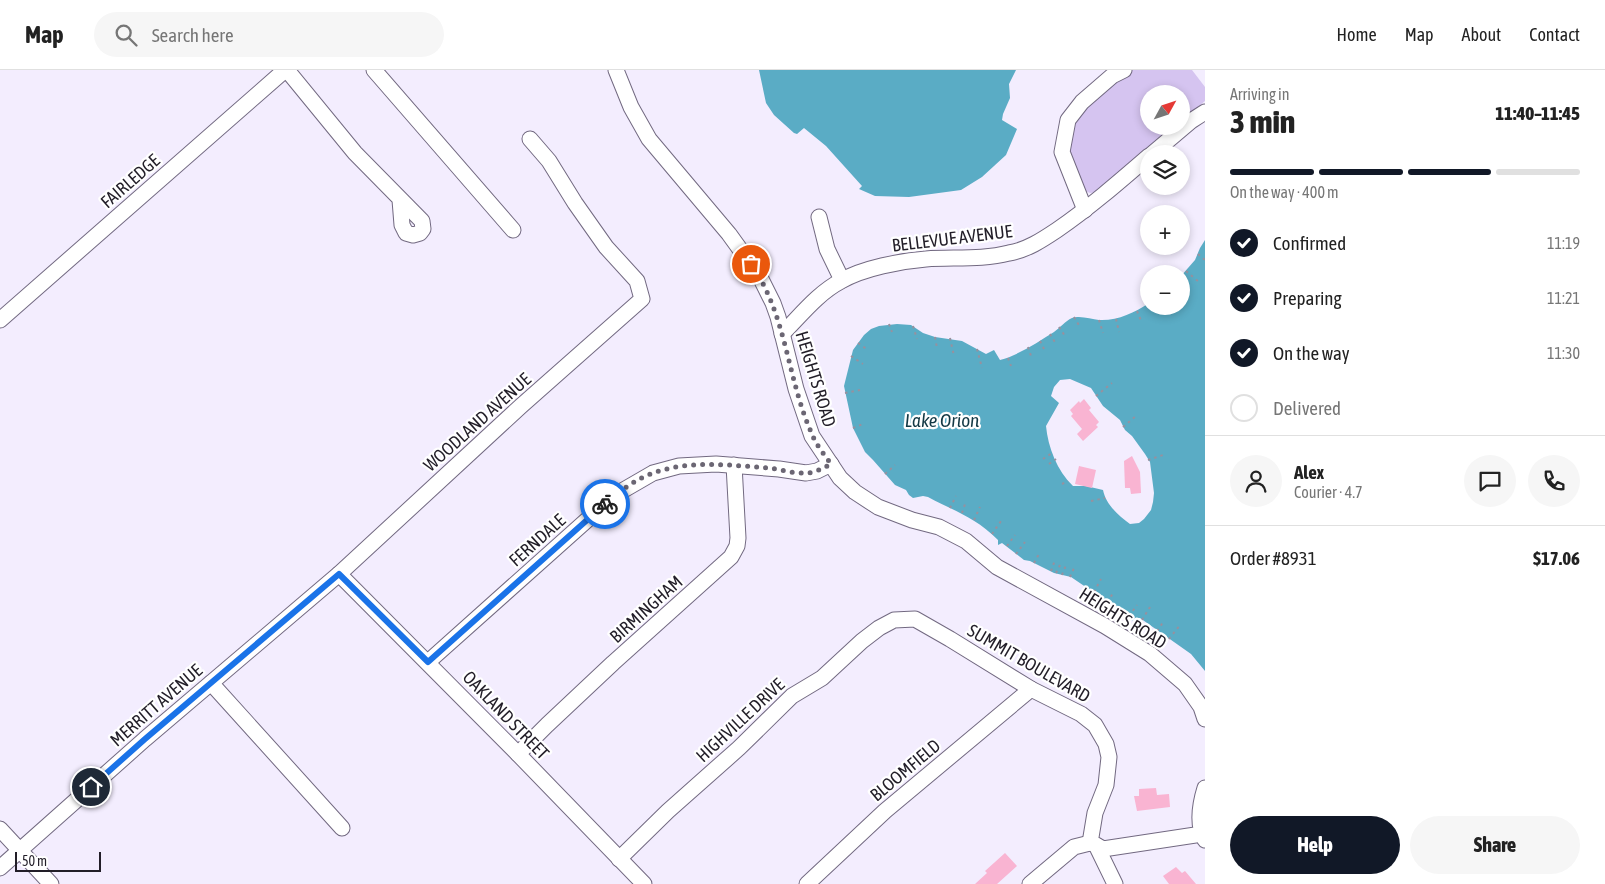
<!DOCTYPE html>
<html lang="en">
<head>
<meta charset="utf-8">
<style>
  body { margin:0; font-family:"Asap Condensed",sans-serif; background:#f6f6f6; color:#222; height:100vh; display:flex; flex-direction:column; font-size:19px; white-space:nowrap }
  * { box-sizing:border-box; margin:0 }
  p { font-size:16px; color:#767676 }
  .icon { flex:none; width:28px; height:28px; fill:none; stroke:currentColor; stroke-width:2; stroke-linecap:round; stroke-linejoin:round }
  .map { position:relative; flex:1; overflow:hidden }
  .drawer { display:flex; flex-direction:column; background:#fff; width:400px }
  .drawer>* { flex:none }
  .needle { width:32px; rotate:50deg }
  .buttons { position:absolute; left:1140px; top:15px; display:grid; gap:10px }
  .buttons a { display:grid; place-items:center; width:50px; height:50px; border-radius:50%; background:#fff; box-shadow:0 2px 8px #0003; font-size:25px }
  .scale { position:absolute; left:15px; bottom:12px; width:86px; box-sizing:border-box; padding-left:5px; border:2px solid #221e28; border-top:0; font-size:14px; line-height:18px; white-space:nowrap; color:#221e28; -webkit-text-stroke:4px #fff; paint-order:stroke }
  .pin { position:absolute; display:grid; place-items:center; width:42px; height:42px; color:#fff; margin:-21px; border:2px solid #fff; border-radius:50%; box-shadow:0 1px 5px #0007 }
  .courier { position:absolute; display:grid; place-items:center; width:50px; height:50px; margin:-25px; border:4px solid #1a73e8; border-radius:50%; background:#fff; color:#222; box-shadow:0 1px 6px #0007 }
  .overview em { font-style:normal; font-weight:800 }
  .overview div { display:flex; flex-direction:column-reverse }
  .overview { display:flex; align-items:center; justify-content:space-between; height:85px; padding:0 25px }
  h1 { font-size:32px; font-weight:800; line-height:38px }
  .bar { display:grid; grid-template-columns:repeat(4,1fr); gap:8px 5px; align-content:center; height:60px; padding:0 25px }
  .bar i { height:6px; border-radius:4px; background:#e0e0e0 }
  .bar .selected { background:#111827 }
  .bar p { grid-column:span 4 }
  .line { display:flex; align-items:center; gap:12px; padding:0 25px; border-top:1px solid #e0e0e0 }
  .line div { flex:1 }
  .round { display:grid; place-items:center; flex:none; width:52px; height:52px; border-radius:26px; background:#f6f6f6 }
  ol { padding:0 25px; list-style:none }
  li { display:flex; align-items:center; gap:15px; height:55px }
  li p { margin-inline-start:auto }
  li .icon { padding:5px; border-radius:50%; background:#111827; color:#fff; stroke-width:4 }
  li:last-child { color:#767676 }
  li i { width:28px; height:28px; border:2px solid #e0e0e0; border-radius:50% }
  .button { display:flex; gap:10px; margin-top:auto; padding:10px 25px }
  .button a { flex:1; height:58px; border-radius:30px; background:#111827; color:#fff; font-size:20px; font-weight:800; line-height:58px; text-align:center }
  .button a+a { background:#f6f6f6; color:#222 }
  header { display:flex; align-items:center; gap:30px; box-sizing:border-box; height:70px; padding:0 25px; background:#fff; border-bottom:1px solid #e0e0e0 }
  header strong { font-size:24px }
  nav { display:flex; gap:28px; margin-inline-start:auto; font-size:18px }
  .search { width:350px; height:45px; background:#f6f6f6; display:flex; align-items:center; gap:12px; box-sizing:border-box; padding:0 18px; border-radius:28px; color:#767676; font-size:19px }
  main { display:flex; flex:1; min-height:0 }
  .map>svg:first-child { display:block }
</style>
</head>
<body>
<header>
<strong>Map</strong>
<div class="search"><svg class="icon" aria-label="search" viewBox="0 0 24 24"><circle cx="10" cy="10" r="6"/><path d="M15 15l6 6"/></svg>Search here</div>
<nav><a>Home</a><a>Map</a><a>About</a><a>Contact</a></nav>
</header>
<main>
<div class="map">
<svg width="1205" height="814" viewBox="0 0 1205 814">
  <rect width="100%" height="100%" fill="#f3edfe"/>
  <polygon fill="#d5c4f0" points="1130,0 1192,0 1205,17 1205,31 1181,51 1181,24 1149,24 1149,56 1175,56 1097,122 1090,123 1083,120 1068,84 1071,50"/>
  <g fill="#5aacc5" fill-rule="evenodd">
    <polygon points="759,0 1016,0 1009,14 1010,28 1003,44 1002,50 1017,59 1006,85 982,107 961,120 909,127 875,126 859,119 862,116 826,76 804,58 797,64 794,63 774,45 766,33"/>
    <path d="M1205,170V601L1191,584L1140,548H1135L1132,551L1130,547L1071,507L1054,503L1030,491L1024,490L1002,473L998,475V470C975,447 956,442 928,427L923,426L913,428L909,425L906,420L895,415L873,390L865,382L853,358L844,316L853,280L864,265L871,259L879,256L897,254L911,255L923,263L935,267L962,271L986,284L994,280L1000,290C1019,285 1038,272 1054,262C1060,258 1065,251 1072,248C1080,245 1091,249 1099,250C1117,251 1134,243 1149,233V236H1181V206L1195,190L1200,178ZM1070,309L1091,318L1103,336L1120,350L1125,360L1132,366L1145,384L1150,392L1154,423L1153,432L1151,440L1144,449L1139,453L1130,454C1119,446 1106,435 1103,420L1086,416H1073C1057,401 1048,377 1046,356L1059,333L1051,326L1054,317L1060,310Z"/>
  </g>
  <g fill="#f9b4d2">
    <polygon points="1084,329 1091,338 1089,340 1099,352 1096,355 1098,357 1083,371 1077,364 1082,359 1071,346 1073,344 1070,340 1079,331 1080,333"/>
    <polygon points="1132,386 1140,402 1141,423 1131,424 1130,418 1125,418 1124,391"/>
    <polygon points="1079,396 1096,400 1092,418 1075,414"/>
    <polygon points="1156,718 1157,725 1169,724 1170,737 1137,741 1134,726 1139,726 1139,719"/>
    <polygon points="1005,783 1017,796 997,814 975,814 987,803 985,801"/>
    <polygon points="1176,797 1182,803 1185,801 1196,814 1169,814 1163,806"/>
  </g>
  <g fill="none" stroke-linecap="round" stroke-linejoin="round">
    <g stroke="#726981" stroke-width="17">
      <g id="minor">
        <polyline points="287,0 355,83 422,151 423,159 420,163 413,165 406,163 402,155 400,130"/>
        <polyline points="374,0 513,160"/>
        <polyline points="616,0 631,37 649,69 729,164 760,207 773,233 778,247 796,319 812,366 840,408 855,422 878,437 912,450 939,457 966,471 997,497 1105,556 1150,584 1185,614 1201,637 1205,649"/>
        <polyline points="1152,84 1191,51 1205,42"/>
        <polyline points="1085,140 1062,82 1068,50 1082,32 1112,6 1124,0"/>
        <polyline points="819,147 827,179 842,210"/>
        <polyline points="0,250 285,0"/>
        <path d="M782,264C801,245 818,223 841,211C863,198 901,191 926,189C953,187 982,190 1009,183C1027,180 1042,170 1057,160C1089,138 1119,112 1149,86"/>
        <polyline points="339,504 518,684 644,814"/>
        <polyline points="428,592 615,425 653,403 679,396 716,394 779,399 806,403 817,401 831,394"/>
        <polyline points="211,613 342,758"/>
        <polyline points="518,684 547,655 613,593 731,487 737,476 738,468 734,395"/>
        <path d="M1205,718C1200,734 1197,755 1205,770"/>
        <polyline points="0,759 51,814"/>
        <polyline points="1096,775 1103,779 1202,764"/>
        <polyline points="619,789 668,741 739,678 792,626 822,608 862,571 879,558 894,550 915,549 950,569 1031,619 1081,644 1095,655 1106,674 1109,687 1106,715 1095,743 1090,773 1096,775 1115,814"/>
        <polyline points="0,798 145,669 339,504 521,336 642,229 637,211 606,177 575,133 549,91 530,69"/>
        <polyline points="807,814 885,741 1031,619"/>
        <polyline points="1030,814 1074,777 1090,773"/>
      </g>
    </g>
    <g stroke="#96919f" stroke-width="2" stroke-dasharray="2.5 4" stroke-linecap="butt">
      <polyline points="1198,184 1205,190"/>
      <polyline points="1186,201 1199,212"/>
      <polyline points="1181,217 1185,222"/>
      <polyline points="1137,241 1142,253"/>
      <polyline points="1074,247 1080,257"/>
      <polyline points="1116,249 1119,262"/>
      <polyline points="1099,250 1103,263"/>
      <polyline points="889,254 892,262"/>
      <polyline points="913,256 917,269"/>
      <polyline points="1059,257 1065,266"/>
      <polyline points="1050,264 1056,274"/>
      <polyline points="935,267 937,278"/>
      <polyline points="950,268 954,286"/>
      <polyline points="1040,271 1045,281"/>
      <polyline points="858,273 868,280"/>
      <polyline points="1028,277 1031,286"/>
      <polyline points="977,279 982,298"/>
      <polyline points="851,286 863,294"/>
      <polyline points="1008,288 1011,296"/>
      <polyline points="845,323 860,320"/>
      <polyline points="1096,326 1112,313"/>
      <polyline points="1123,357 1137,345"/>
      <polyline points="853,358 863,354"/>
      <polyline points="1043,389 1052,383"/>
      <polyline points="1148,390 1163,385"/>
      <polyline points="1049,394 1056,389"/>
      <polyline points="885,404 895,395"/>
      <polyline points="1062,414 1068,411"/>
      <polyline points="1091,431 1105,428"/>
      <polyline points="950,438 956,426"/>
      <polyline points="962,443 966,431"/>
      <polyline points="974,450 980,437"/>
      <polyline points="992,464 1001,451"/>
      <polyline points="1007,476 1015,465"/>
      <polyline points="1016,484 1025,472"/>
      <polyline points="1034,493 1039,484"/>
      <polyline points="1051,501 1055,490"/>
      <polyline points="1056,503 1061,493"/>
      <polyline points="1062,505 1066,495"/>
      <polyline points="1070,507 1074,498"/>
      <polyline points="1094,522 1101,509"/>
      <polyline points="1107,532 1114,522"/>
      <polyline points="1129,546 1137,535"/>
      <polyline points="1142,550 1150,537"/>
      <polyline points="1157,561 1164,551"/>
      <polyline points="1169,569 1180,555"/>
    </g>
    <use href="#minor" stroke="#fff" stroke-width="15"/>
  </g>
  <g fill="none" stroke-linecap="round" stroke-linejoin="round">
    <path stroke="#6b6673" stroke-width="5" stroke-dasharray="0 9" d="M605,434C618,422 636,409 653,403C689,390 730,395 768,398C780,399 794,404 806,403C815,403 823,398 831,394C824,384 816,375 812,364C787,309 787,245 751,194"/>
    <polyline stroke="#1a73e8" stroke-width="6" points="91,717 145,669 339,504 428,592 605,434"/>
  </g>
  <g text-anchor="middle" dominant-baseline="central" stroke-width="4.5" stroke-linejoin="round" paint-order="stroke">
    <g font-size="18" fill="#221e28" stroke="#fff">
      <text transform="translate(130 111) rotate(-41)">FAIRLEDGE</text>
      <text transform="translate(952 168) rotate(-7)">BELLEVUE AVENUE</text>
      <text transform="translate(816 309) rotate(73)">HEIGHTS ROAD</text>
      <text transform="translate(477 352) rotate(-42)">WOODLAND AVENUE</text>
      <text transform="translate(537 470) rotate(-42)">FERNDALE</text>
      <text transform="translate(646 539) rotate(-42)">BIRMINGHAM</text>
      <text transform="translate(1123 548) rotate(32)">HEIGHTS ROAD</text>
      <text transform="translate(1029 593) rotate(30)">SUMMIT BOULEVARD</text>
      <text transform="translate(156 635) rotate(-41)">MERRITT AVENUE</text>
      <text transform="translate(506 645) rotate(46)">OAKLAND STREET</text>
      <text transform="translate(740 650) rotate(-43)">HIGHVILLE DRIVE</text>
      <text transform="translate(905 700) rotate(-40)">BLOOMFIELD</text>
    </g>
    <g font-size="19" font-style="italic" fill="#133945" stroke="#fff">
      <text x="942" y="350">Lake Orion</text>
    </g>
  </g>
</svg>
<div class="buttons">
<a><svg class="needle" viewBox="-14 -14 28 28"><path d="M0-13l5 13h-10z" fill="#e53935"/><path d="M0 13l5-13h-10z" fill="#767676"/></svg></a>
<a><svg class="icon" aria-label="layers" viewBox="0 0 24 24"><path d="M12 4l9 5-9 5-9-5zM3 14l9 5 9-5"/></svg></a>
<a>+</a>
<a>−</a>
</div>
<div class="scale">50 m</div>
<div class="pin" style="left:751px;top:194px;background:#ea580c"><svg class="icon" aria-label="bag" viewBox="0 0 24 24"><path d="M5 8h14l-1 12H6zM9 8a3 3 0 0 1 6 0"/></svg></div>
<div class="pin" style="left:91px;top:717px;background:#1f2937"><svg class="icon" aria-label="home" viewBox="0 0 24 24"><path d="M3 11l9-7 9 7M6 9v11h12V9"/></svg></div>
<div class="courier" style="left:605px;top:434px"><svg class="icon" aria-label="bike" viewBox="0 0 24 24"><circle cx="6" cy="16" r="4"/><circle cx="18" cy="16" r="4"/><path d="M6 16l4-8h5l3 8M10 8l3 8H6M13 5h3"/></svg></div>
</div>
<section class="drawer">
<div class="overview"><div><h1>3 min</h1><p>Arriving in</p></div><em>11:40–11:45</em></div>
<div class="bar"><i class="selected"></i><i class="selected"></i><i class="selected"></i><i></i><p>On the way · 400 m</p></div>
<ol>
<li><svg class="icon" aria-label="check" viewBox="0 0 24 24"><path d="M5 12l5 5 9-10"/></svg>Confirmed<p>11:19</p></li>
<li><svg class="icon" aria-label="check" viewBox="0 0 24 24"><path d="M5 12l5 5 9-10"/></svg>Preparing<p>11:21</p></li>
<li><svg class="icon" aria-label="check" viewBox="0 0 24 24"><path d="M5 12l5 5 9-10"/></svg>On the way<p>11:30</p></li>
<li><i></i>Delivered</li>
</ol>
<div class="line" style="height:90px"><a class="round"><svg class="icon" aria-label="person" viewBox="0 0 24 24"><circle cx="12" cy="8" r="4"/><path d="M4 21q1-7 8-7t8 7"/></svg></a><div><b>Alex</b><p>Courier · 4.7</p></div><a class="round"><svg class="icon" aria-label="chat" viewBox="0 0 24 24"><path d="M4 5h16v11H9l-5 4z"/></svg></a><a class="round"><svg class="icon" aria-label="phone" viewBox="0 0 24 24"><path d="M5 4h4l2 5-3 2q2 4 5 5l2-3 5 2v4C11 20 4 13 5 4z"/></svg></a></div>
<div class="line" style="height:65px"><div>Order #8931</div><b>$17.06</b></div>
<div class="button"><a>Help</a><a>Share</a></div>
</section>
</main>
</body>
</html>
